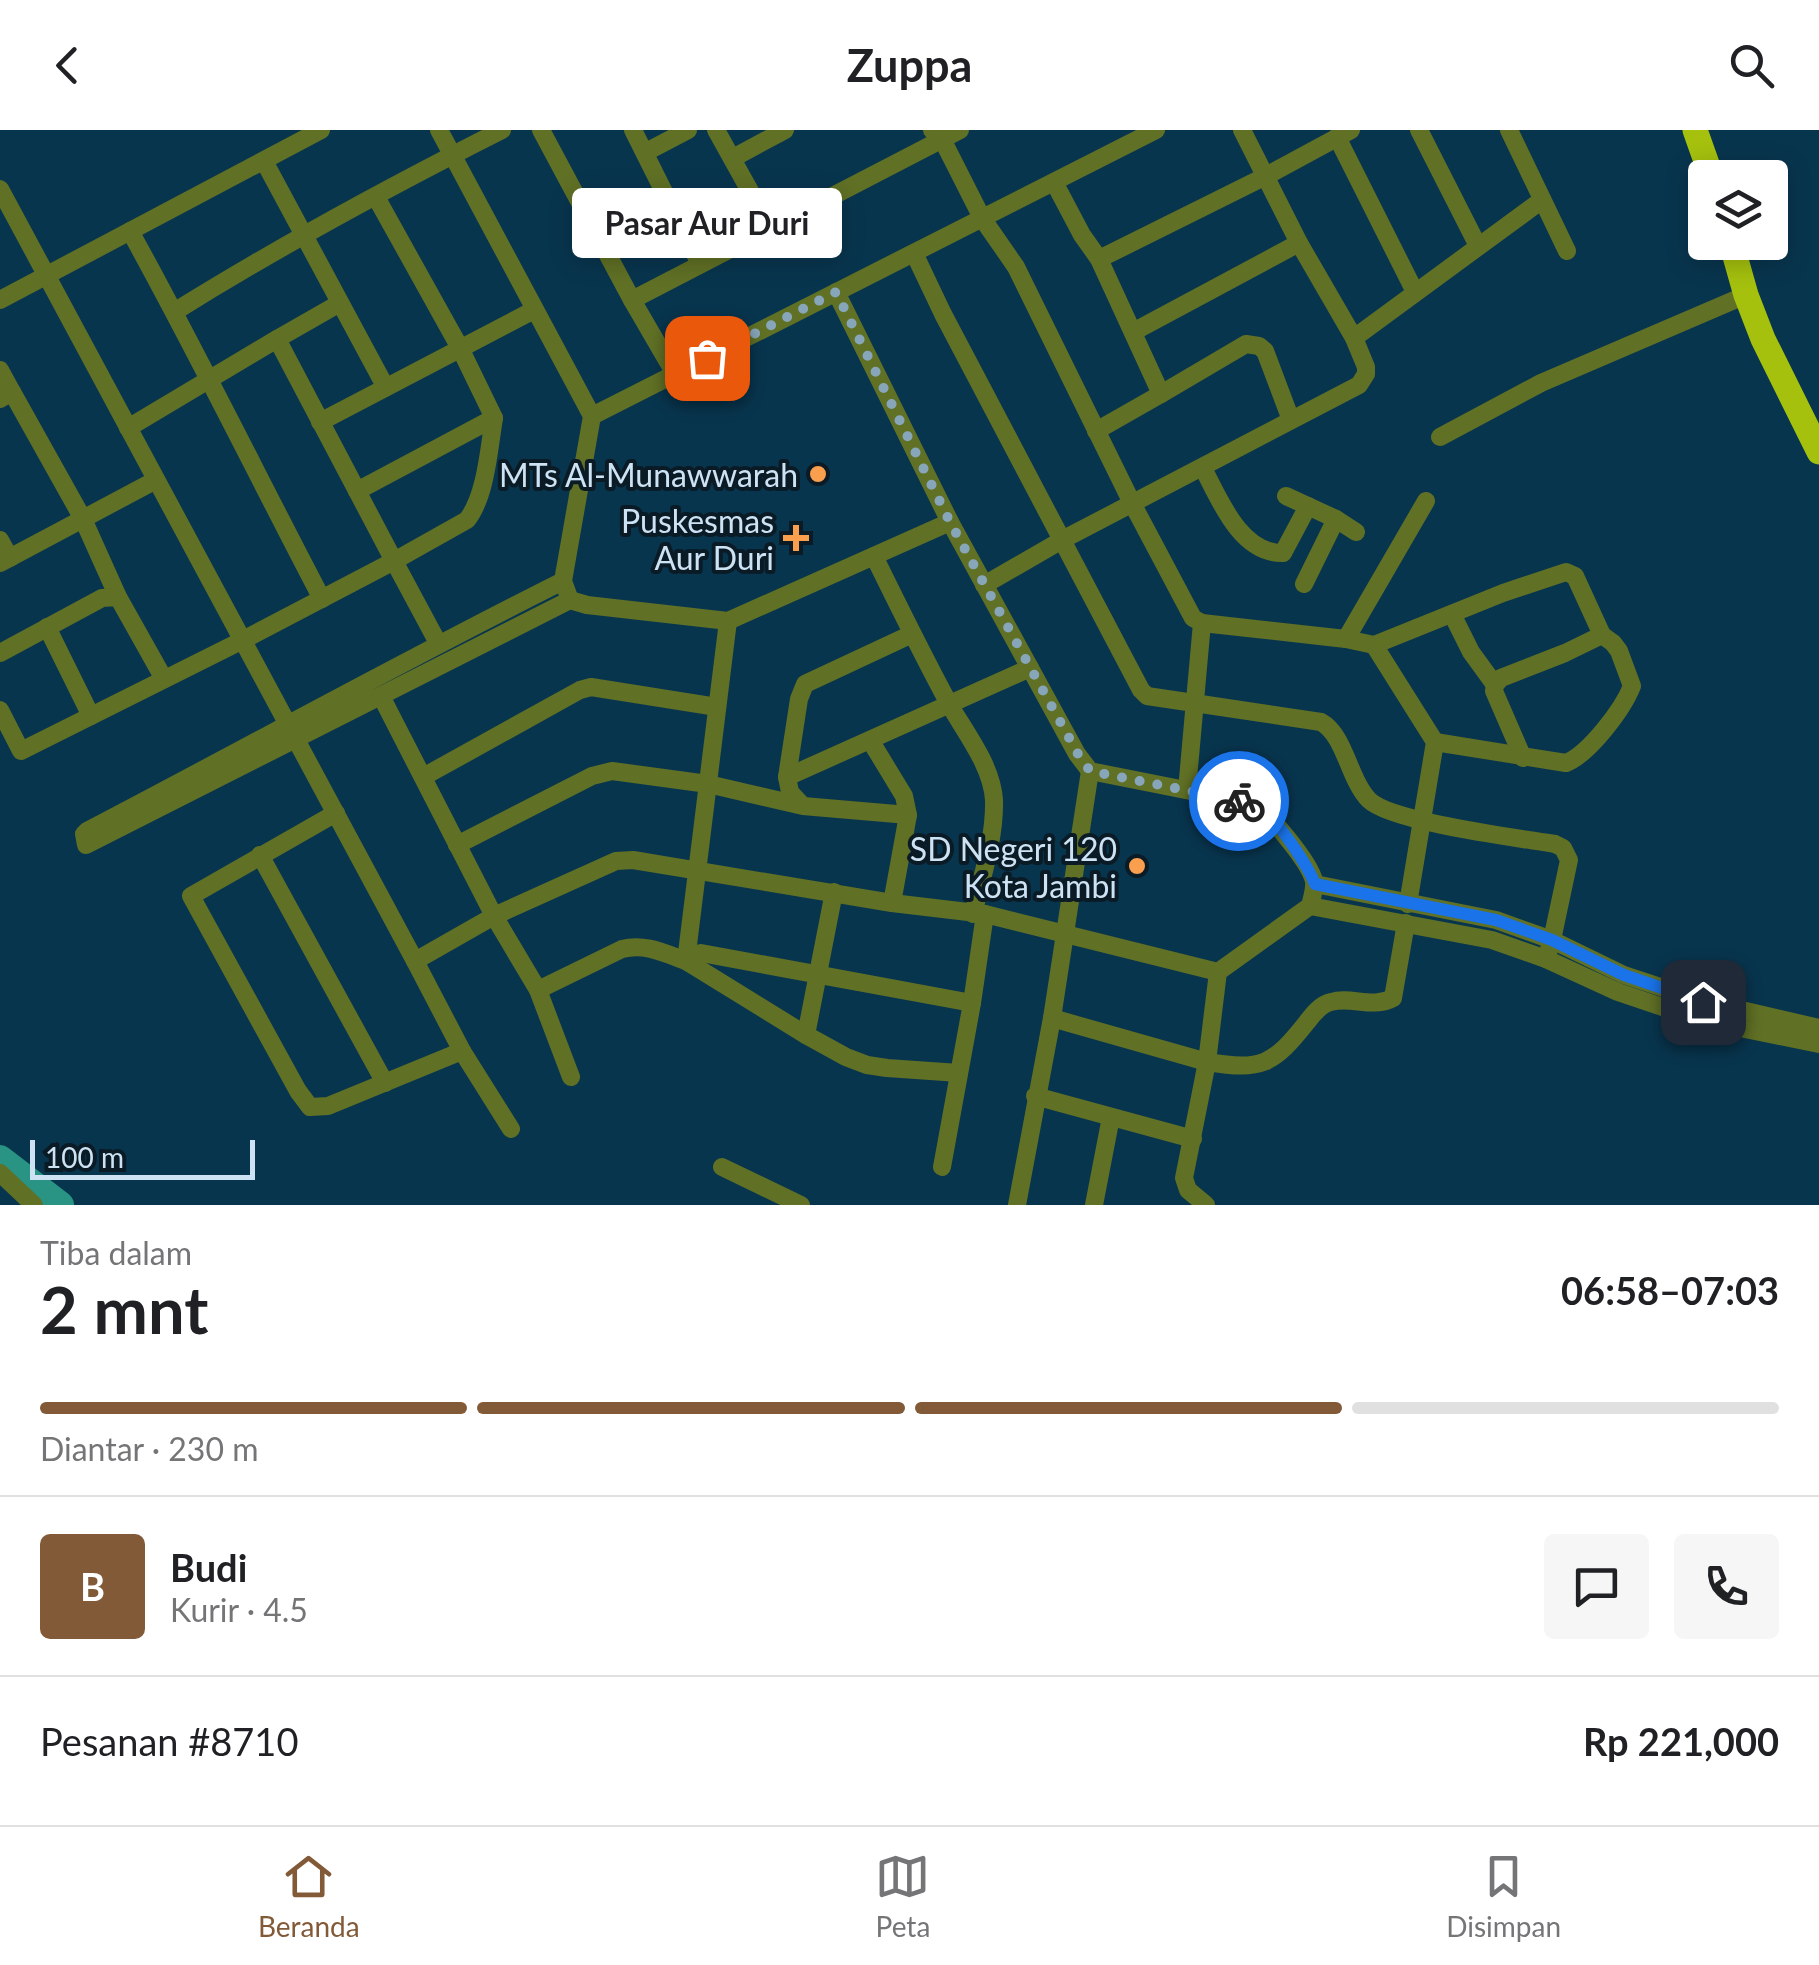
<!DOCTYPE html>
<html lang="id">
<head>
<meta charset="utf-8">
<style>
  body { margin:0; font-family:Lato,sans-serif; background:#f6f6f6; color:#202124; height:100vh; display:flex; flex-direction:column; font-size:38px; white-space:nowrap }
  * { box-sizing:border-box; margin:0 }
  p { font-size:32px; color:#757577 }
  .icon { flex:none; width:55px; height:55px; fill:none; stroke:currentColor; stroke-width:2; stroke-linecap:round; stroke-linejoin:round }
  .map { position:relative; height:1075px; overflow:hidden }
  .side { display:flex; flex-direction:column; background:#fff; flex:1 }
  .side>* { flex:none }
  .fabs { position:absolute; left:1688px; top:30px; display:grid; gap:20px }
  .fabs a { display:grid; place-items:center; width:100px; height:100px; border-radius:10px; background:#fff; box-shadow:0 5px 25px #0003; font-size:50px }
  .scale { position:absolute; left:30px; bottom:25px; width:225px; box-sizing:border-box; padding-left:10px; border:5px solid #cde3f4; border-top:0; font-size:28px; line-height:35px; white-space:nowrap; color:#cde3f4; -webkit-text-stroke:8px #0a1b26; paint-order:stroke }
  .pin { position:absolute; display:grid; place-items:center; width:85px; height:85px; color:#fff; margin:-42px; border-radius:20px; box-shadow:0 5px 15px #0006 }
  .courier { position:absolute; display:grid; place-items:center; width:100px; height:100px; margin:-50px; border:8px solid #1a73e8; border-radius:50%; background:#fff; color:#222; box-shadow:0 2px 12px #0007 }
  .bubble { position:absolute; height:70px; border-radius:10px; background:#fff; box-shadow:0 5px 25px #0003; font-size:32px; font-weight:700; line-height:70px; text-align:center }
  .summary em { font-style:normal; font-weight:700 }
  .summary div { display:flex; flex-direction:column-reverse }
  .summary { display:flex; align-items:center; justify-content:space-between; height:170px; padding:0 40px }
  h1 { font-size:65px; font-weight:700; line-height:75px }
  .bar { display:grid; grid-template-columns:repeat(4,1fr); gap:15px 10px; align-content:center; height:120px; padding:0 40px }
  .bar i { height:12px; border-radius:8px; background:#e0e0e0 }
  .bar .current { background:#825a37 }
  .bar p { grid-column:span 4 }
  .line { display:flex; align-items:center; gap:25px; padding:0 40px; border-top:2px solid #e0e0e0 }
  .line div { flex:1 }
  .round { display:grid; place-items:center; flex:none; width:105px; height:105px; border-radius:10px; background:#f6f6f6 }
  header { display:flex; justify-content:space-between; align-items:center; height:130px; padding:0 40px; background:#fff; font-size:45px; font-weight:700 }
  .tabs { display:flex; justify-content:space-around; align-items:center; height:140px; border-top:2px solid #e0e0e0; background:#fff; font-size:28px; color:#757577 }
  .tabs a { display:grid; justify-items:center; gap:5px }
  .tabs .current { color:#825a37 }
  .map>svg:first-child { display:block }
</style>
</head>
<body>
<header><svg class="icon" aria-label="back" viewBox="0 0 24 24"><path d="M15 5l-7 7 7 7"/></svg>Zuppa<svg class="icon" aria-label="search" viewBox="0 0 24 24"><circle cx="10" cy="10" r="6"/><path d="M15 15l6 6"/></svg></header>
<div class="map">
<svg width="1819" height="1075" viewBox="0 0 1819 1075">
  <rect width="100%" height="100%" fill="#08354e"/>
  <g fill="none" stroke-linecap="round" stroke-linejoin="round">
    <polyline stroke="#299483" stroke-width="28" points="0,1029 60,1075"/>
    <g stroke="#607025" stroke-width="18">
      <polyline points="439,0 592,286 563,451 570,470 587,475 728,491 950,392"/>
      <polyline points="541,0 632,170"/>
      <polyline points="633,0 700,134"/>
      <polyline points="716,0 771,99"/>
      <polyline points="932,0 942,9 982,88 1016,137 1132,373 1193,488 1202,493 1346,509 1374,515 1435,612 1408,774"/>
      <polyline points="1419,0 1478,116"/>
      <polyline points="1509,0 1567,121"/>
      <polyline points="1337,7 1415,162"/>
      <polyline points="646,22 688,0"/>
      <polyline points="733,28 785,0"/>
      <polyline points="264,31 385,256"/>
      <polyline points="1054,52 1082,105 1099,129 1161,264 1096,301"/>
      <polyline points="0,59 415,831 462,921 511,999"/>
      <path d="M130,101C197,222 258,347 322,469"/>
      <polyline points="914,123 943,184 1062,410 1359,255 1366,244 1366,237 1354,208 1299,113 1242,0"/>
      <polyline points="1099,129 1266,46 1351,0"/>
      <path d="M836,162L950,392L1077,624L1090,641L1251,673C1268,681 1310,733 1314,751C1315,759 1312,768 1310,776L1218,842L1207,932L1184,1048L1188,1060L1206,1075"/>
      <polyline points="0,170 321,0"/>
      <path d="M174,182C280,116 391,56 502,0"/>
      <polyline points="1133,202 1299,113"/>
      <polyline points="1354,208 1542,70"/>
      <polyline points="277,209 340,173"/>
      <polyline points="0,240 12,262 0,269"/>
      <polyline points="675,244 632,170 960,0"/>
      <polyline points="12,262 83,389 118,467"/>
      <polyline points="1161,264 1246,214 1259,216 1265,221 1291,290"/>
      <polyline points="592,286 1156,0"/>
      <polyline points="320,292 534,180"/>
      <polyline points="1440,307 1541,253 1746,165"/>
      <path d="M1203,338C1220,371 1241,424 1283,423L1308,376"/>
      <polyline points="357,361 494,288 460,218 376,67"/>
      <polyline points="1286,366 1336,389 1356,402"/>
      <polyline points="0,410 10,428"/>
      <path d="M874,426C898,475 922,524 948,572C964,601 992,635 994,670C995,708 982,747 973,784"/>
      <polyline points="0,433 156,350"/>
      <path d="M563,451C403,531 246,618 87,701L84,704L86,715L570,470"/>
      <polyline points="1304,454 1336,389"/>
      <path d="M984,455L1062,410L1141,560L1147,566L1321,592C1345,605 1349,650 1369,670C1391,692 1519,708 1555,714L1563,718L1569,730L1552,810L1546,829"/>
      <polyline points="1452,484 1471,522 1495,555"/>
      <polyline points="728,491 686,831 806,905 846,927 867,935 887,938 959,943"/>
      <polyline points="47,497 91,586"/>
      <polyline points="1346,509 1426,371"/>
      <path d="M438,513L394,431L467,390C486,366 489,318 494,288"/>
      <path d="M1374,515L1503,463L1566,442L1575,446L1602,505L1613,513L1619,521L1632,556C1623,579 1589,624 1566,633L1435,612"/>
      <polyline points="0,523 102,468 118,467 164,549"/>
      <polyline points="381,566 494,786 538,860 571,947"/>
      <polyline points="0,580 21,621 243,510 394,431 277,209 128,298"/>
      <polyline points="1523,628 1494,561 1495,555 1501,548 1565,523 1602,505"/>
      <polyline points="423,647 580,560 591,557 717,577"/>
      <polyline points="787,647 799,569 805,554 912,504"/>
      <polyline points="1187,660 1202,493"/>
      <polyline points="802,675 790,662 787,647 1030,538"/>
      <polyline points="336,683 191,766 298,961 310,977 328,976 462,921"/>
      <polyline points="457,715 592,646 612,641 708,654 803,676 908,685 904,666 870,610"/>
      <polyline points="260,725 385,953"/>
      <polyline points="1315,754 1496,790 1552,810 1624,845 1703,871 1819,898"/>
      <polyline points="892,773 908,685"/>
      <polyline points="1310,776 1492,810 1546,829 1618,862 1701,890 1819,914"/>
      <polyline points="415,831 494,786 616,731 633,730 892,773 985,784 1218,842"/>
      <path d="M538,860L622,819C645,813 664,823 686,831L701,823L972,873"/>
      <path d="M1052,888L1207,932C1262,941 1273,935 1307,892C1313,884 1321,874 1331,872C1351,866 1373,879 1393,868L1406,793"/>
      <polyline points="806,905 834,762"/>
      <polyline points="1035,966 1193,1009"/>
      <polyline points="722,1037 801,1075"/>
      <polyline points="942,1037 972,873 985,784"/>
      <polyline points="0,1043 34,1075"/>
      <polyline points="1017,1075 1052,888 1090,641"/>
      <polyline points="1094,1075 1111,987"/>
    </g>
    <g stroke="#a5c10e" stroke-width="25">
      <polyline points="1695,0 1712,48"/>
      <polyline points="1731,112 1746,165 1763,209 1819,322"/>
    </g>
  </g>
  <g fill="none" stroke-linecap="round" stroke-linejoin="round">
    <polyline stroke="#88a6ba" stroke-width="10" stroke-dasharray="0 18" points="707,228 836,162 950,392 1078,624 1090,641 1239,671"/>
    <path stroke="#1a73e8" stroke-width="12" d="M1239,671C1247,673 1256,674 1262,679C1278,691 1308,736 1315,754L1496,790L1552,810L1624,845L1703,872"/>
  </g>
  <g fill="#fa9f4e" stroke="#0a1b26" stroke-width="4">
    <circle cx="818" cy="344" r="10"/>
    <path d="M791 393h10v10h10v10h-10v10h-10v-10h-10v-10h10z"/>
    <circle cx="1137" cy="736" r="10"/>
  </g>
  <g text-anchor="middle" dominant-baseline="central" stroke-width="8" stroke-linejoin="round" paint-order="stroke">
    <g font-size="32" fill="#cde3f4" stroke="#0a1b26" text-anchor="end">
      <text x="798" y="344">MTs Al-Munawwarah</text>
      <text x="774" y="390">Puskesmas<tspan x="774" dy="37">Aur Duri</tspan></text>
      <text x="1117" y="718">SD Negeri 120<tspan x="1117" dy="37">Kota Jambi</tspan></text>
    </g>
  </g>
</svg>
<div class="fabs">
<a><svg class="icon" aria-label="layers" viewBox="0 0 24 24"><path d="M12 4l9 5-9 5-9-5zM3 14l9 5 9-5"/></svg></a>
</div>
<div class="scale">100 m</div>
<div class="pin" style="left:707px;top:228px;background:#ea580c"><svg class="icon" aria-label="bag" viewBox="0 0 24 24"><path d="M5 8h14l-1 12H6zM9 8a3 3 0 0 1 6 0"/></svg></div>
<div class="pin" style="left:1703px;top:872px;background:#1f2937"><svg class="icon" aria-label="home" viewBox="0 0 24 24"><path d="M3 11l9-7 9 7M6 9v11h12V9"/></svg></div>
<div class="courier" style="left:1239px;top:671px"><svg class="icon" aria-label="bike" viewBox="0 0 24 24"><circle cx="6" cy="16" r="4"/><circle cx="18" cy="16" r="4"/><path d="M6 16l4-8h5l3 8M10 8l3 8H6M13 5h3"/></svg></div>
<div class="bubble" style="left:572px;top:58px;width:270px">Pasar Aur Duri</div>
</div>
<section class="side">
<div class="summary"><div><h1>2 mnt</h1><p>Tiba dalam</p></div><em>06:58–07:03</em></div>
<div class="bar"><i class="current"></i><i class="current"></i><i class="current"></i><i></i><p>Diantar · 230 m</p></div>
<div class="line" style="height:180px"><b class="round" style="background:#825a37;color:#fff">B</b><div><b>Budi</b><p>Kurir · 4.5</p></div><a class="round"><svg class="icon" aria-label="chat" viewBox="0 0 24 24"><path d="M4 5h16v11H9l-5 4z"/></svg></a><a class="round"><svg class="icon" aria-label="phone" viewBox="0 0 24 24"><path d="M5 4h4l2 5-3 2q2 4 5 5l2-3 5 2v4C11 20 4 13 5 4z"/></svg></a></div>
<div class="line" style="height:130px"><div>Pesanan #8710</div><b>Rp 221,000</b></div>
</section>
<nav class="tabs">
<a class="current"><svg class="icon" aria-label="home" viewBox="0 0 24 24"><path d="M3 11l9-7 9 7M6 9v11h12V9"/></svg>Beranda</a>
<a><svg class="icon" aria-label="map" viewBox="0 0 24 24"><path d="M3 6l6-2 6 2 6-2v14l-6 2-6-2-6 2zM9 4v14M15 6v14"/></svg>Peta</a>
<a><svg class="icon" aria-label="saved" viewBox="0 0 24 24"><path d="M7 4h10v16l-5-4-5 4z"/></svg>Disimpan</a>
</nav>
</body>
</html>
